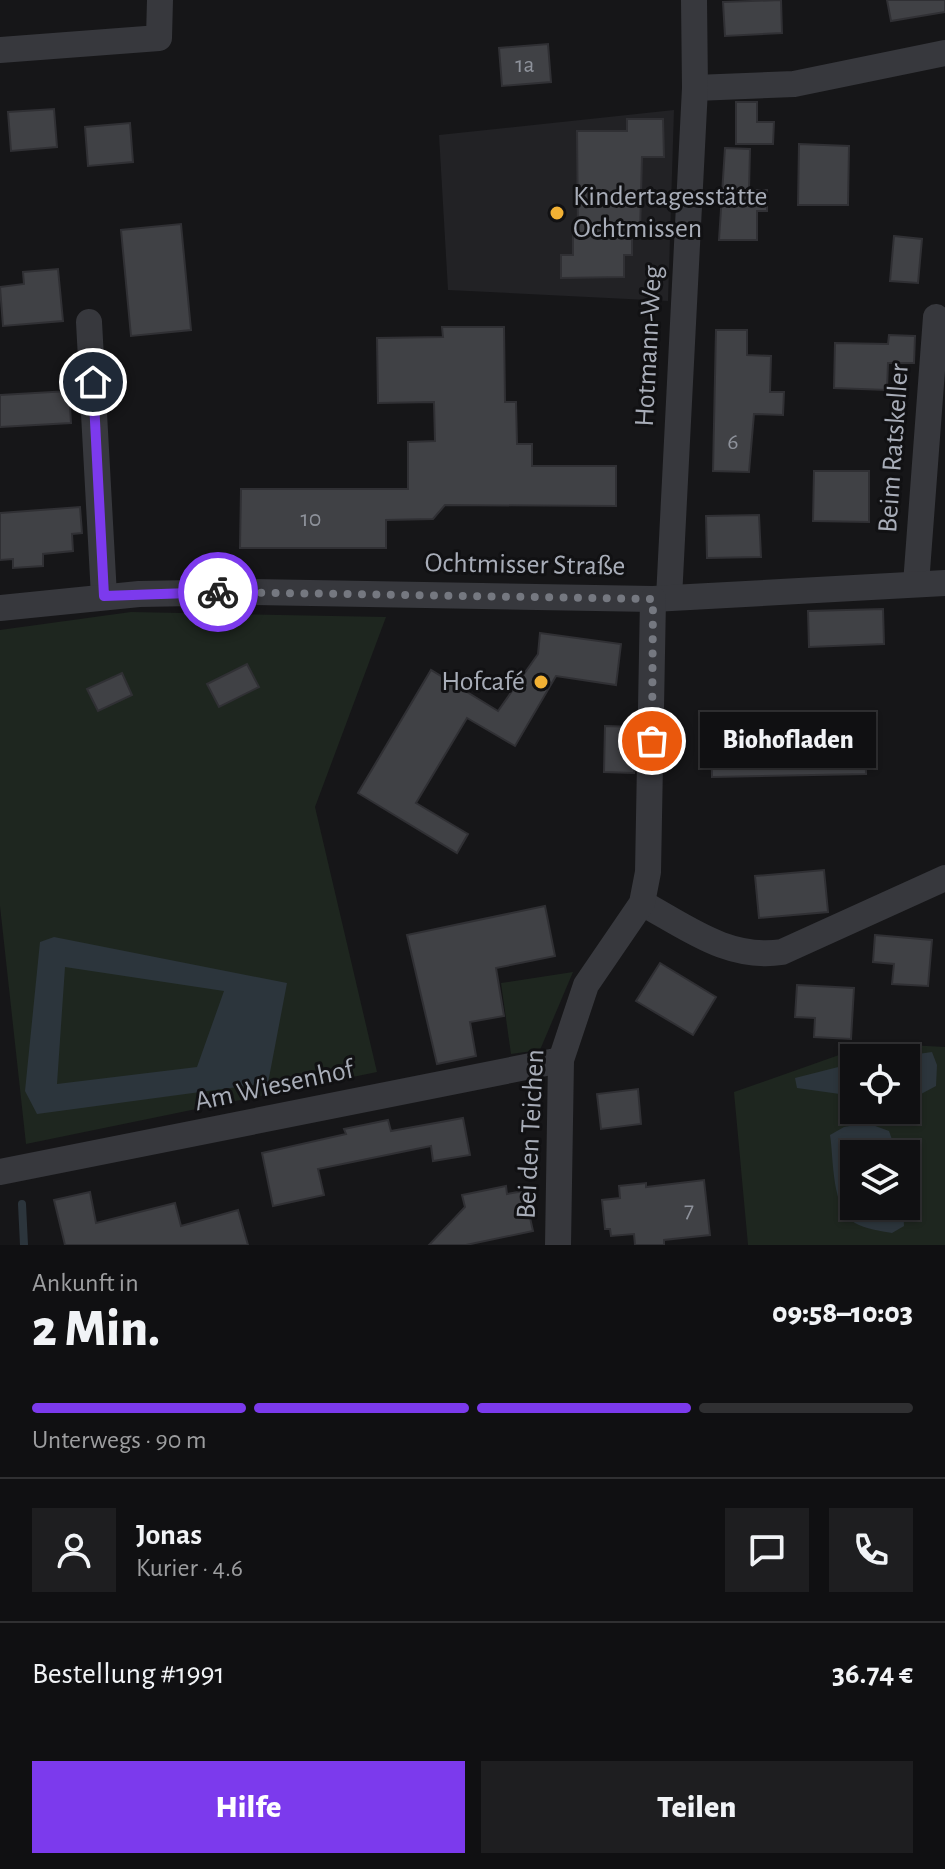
<!DOCTYPE html>
<html lang="de">
<head>
<meta charset="utf-8">
<style>
  body { margin:0; font-family:"Alegreya Sans",sans-serif; background:#1e1e20; color:#f1f3f6; height:100vh; display:flex; flex-direction:column; font-size:30px; white-space:nowrap }
  * { box-sizing:border-box; margin:0 }
  p { font-size:26px; color:#9c9d9f }
  .icon { flex:none; width:44px; height:44px; fill:none; stroke:currentColor; stroke-width:2; stroke-linecap:round; stroke-linejoin:round }
  .map { position:relative; height:1245px; overflow:hidden }
  .drawer { display:flex; flex-direction:column; background:#101012; flex:1 }
  .drawer>* { flex:none }
  .tools { position:absolute; left:840px; top:1044px; display:grid; gap:16px }
  .tools a { display:grid; place-items:center; width:80px; height:80px; border-radius:0px; background:#101012; box-shadow:0 2px 6px #0004,0 0 0 2px #303032; font-size:40px }
  .pin { position:absolute; display:grid; place-items:center; width:68px; height:68px; color:#fff; margin:-34px; border:4px solid #fff; border-radius:50%; box-shadow:0 2px 8px #0007 }
  .courier { position:absolute; display:grid; place-items:center; width:80px; height:80px; margin:-40px; border:6px solid #7c3aed; border-radius:50%; background:#fff; color:#222; box-shadow:0 2px 10px #0007 }
  .bubble { position:absolute; height:56px; border-radius:0px; background:#101012; box-shadow:0 2px 6px #0004,0 0 0 2px #303032; font-size:26px; font-weight:800; line-height:56px; text-align:center }
  .overview em { font-style:normal; font-weight:800 }
  .overview div { display:flex; flex-direction:column-reverse }
  .overview { display:flex; align-items:center; justify-content:space-between; height:136px; padding:0 32px }
  h1 { font-size:52px; font-weight:800; line-height:60px }
  .bar { display:grid; grid-template-columns:repeat(4,1fr); gap:12px 8px; align-content:center; height:96px; padding:0 32px }
  .bar i { height:10px; border-radius:6px; background:#303032 }
  .bar .on { background:#7c3aed }
  .bar p { grid-column:span 4 }
  .line { display:flex; align-items:center; gap:20px; padding:0 32px; border-top:2px solid #303032 }
  .line div { flex:1 }
  .round { display:grid; place-items:center; flex:none; width:84px; height:84px; border-radius:0px; background:#1e1e20 }
  .action { display:flex; gap:16px; margin-top:auto; padding:16px 32px }
  .action a { flex:1; height:92px; border-radius:0px; background:#7c3aed; color:#fff; font-size:32px; font-weight:800; line-height:92px; text-align:center }
  .action a+a { background:#1e1e20; color:#f1f3f6 }
  .map>svg:first-child { display:block }
</style>
</head>
<body>
<div class="map">
<svg width="945" height="1245" viewBox="0 0 945 1245">
  <rect width="100%" height="100%" fill="#161618"/>
  <polygon fill="#222225" points="674,110 668,301 448,290 439,135"/>
  <g fill="#1e261f" fill-rule="evenodd">
    <polygon points="131,612 386,617 315,807 377,1072 26,1144 0,906 0,630"/>
    <polygon points="573,972 540,1050 511,1054 501,983"/>
    <path d="M873,1043L945,1047V1245H748L734,1092ZM854,1058H906V1110H854ZM854,1154H906V1206H854Z"/>
  </g>
  <g fill="#2c353c" fill-rule="evenodd">
    <path d="M54,937L287,983L268,1083L37,1114L25,1091L40,942ZM65,967L224,991L197,1067L57,1084Z"/>
    <polygon points="932,1052 937,1065 936,1086 906,1102 906,1058 890,1058"/>
    <polygon points="854,1063 854,1096 797,1088 795,1078"/>
    <path d="M867,1123L889,1131L897,1154H854V1206H903L904,1226L892,1233C881,1231 865,1229 855,1223C831,1208 834,1160 830,1135L844,1127Z"/>
  </g>
  <g fill="none" stroke-linecap="round" stroke-linejoin="round">
    <polyline stroke="#2c353c" stroke-width="8" points="22,1204 24,1245"/>
  </g>
  <g fill="#404145" stroke="#303034" stroke-width="2">
    <polygon points="781,0 782,33 725,36 723,2"/>
    <polygon points="887,0 945,0 945,12 891,21"/>
    <polygon points="548,44 551,82 502,86 499,48"/>
    <polygon points="736,102 757,102 757,122 774,122 773,144 736,144"/>
    <polygon points="54,109 57,147 11,151 8,112"/>
    <polygon points="627,119 663,119 664,157 642,157 640,233 632,233 632,255 624,255 624,277 561,278 561,255 573,255 573,231 578,231 577,131 627,131"/>
    <polygon points="130,123 133,162 88,166 85,127"/>
    <polygon points="799,144 849,146 848,205 798,205"/>
    <polygon points="725,148 750,149 749,190 767,190 767,211 757,211 757,240 719,240"/>
    <polygon points="181,224 191,330 131,336 121,230"/>
    <polygon points="894,236 922,239 918,283 890,281"/>
    <polygon points="58,269 63,321 3,326 0,287 24,284 23,272"/>
    <polygon points="442,327 504,327 505,402 516,402 517,444 532,444 532,466 616,466 616,506 445,505 433,519 386,520 386,548 240,548 241,489 408,489 408,442 435,441 434,402 378,403 377,338 443,337"/>
    <polygon points="716,330 747,330 747,355 771,356 770,392 784,392 783,415 754,414 749,472 713,471"/>
    <polygon points="889,335 915,336 914,363 888,363 887,390 834,388 835,343 888,344"/>
    <polygon points="69,391 71,423 0,427 0,395"/>
    <polygon points="814,471 869,471 869,522 813,521"/>
    <polygon points="80,507 82,533 72,534 73,551 43,554 43,566 13,568 13,559 0,560 0,513"/>
    <polygon points="759,515 761,557 707,558 706,516"/>
    <polygon points="883,609 884,644 809,647 808,611"/>
    <polygon points="540,633 621,644 616,685 556,676 515,746 467,718 416,803 468,834 457,853 358,793 431,670 498,711 538,654"/>
    <polygon points="247,664 259,687 219,707 207,684"/>
    <polygon points="122,673 132,695 98,711 87,689"/>
    <polygon points="865,719 866,774 712,777 711,722"/>
    <polygon points="605,726 635,727 634,773 604,772"/>
    <polygon points="824,870 828,912 759,918 755,876"/>
    <polygon points="545,906 555,956 496,968 504,1016 470,1022 476,1056 437,1064 407,935"/>
    <polygon points="875,935 932,940 928,986 892,984 894,964 873,962"/>
    <polygon points="660,963 716,997 693,1035 636,1001"/>
    <polygon points="797,985 854,988 851,1039 814,1037 815,1018 795,1017"/>
    <polygon points="638,1089 641,1124 601,1129 597,1094"/>
    <polygon points="463,1118 470,1155 433,1161 431,1146 318,1169 324,1195 273,1206 262,1153 346,1134 344,1129 388,1120 391,1131"/>
    <polygon points="704,1180 710,1235 664,1240 664,1245 635,1245 634,1234 611,1236 610,1229 605,1229 602,1200 620,1198 619,1186 646,1183 646,1187"/>
    <polygon points="506,1186 507,1194 524,1191 533,1231 466,1245 429,1245 465,1207 462,1195"/>
    <polygon points="90,1192 96,1223 175,1203 181,1226 238,1210 248,1245 65,1245 54,1200"/>
  </g>
  <g fill="none" stroke-linecap="round" stroke-linejoin="round">
    <g stroke="#37383d" stroke-width="26">
      <polyline points="0,50 159,38 160,0"/>
      <polyline points="695,88 794,84 945,53"/>
      <polyline points="89,322 104,596"/>
      <polyline points="916,584 936,317"/>
      <polyline points="669,598 695,88 694,0"/>
      <polyline points="0,608 139,594 250,592 653,599 945,583"/>
      <path d="M642,903C688,928 728,960 782,952L945,878"/>
      <polyline points="0,1172 561,1060"/>
      <polyline points="558,1245 561,1060 586,985 642,903 648,872 653,599"/>
    </g>
  </g>
  <g fill="none" stroke-linecap="round" stroke-linejoin="round">
    <polyline stroke="#757880" stroke-width="8" stroke-dasharray="0 14.4" points="218,592 653,599 652,741"/>
    <polyline stroke="#7c3aed" stroke-width="10" points="93,382 104,596 218,592"/>
  </g>
  <g fill="#f2b134" stroke="#111113" stroke-width="3">
    <circle cx="557" cy="213" r="8"/>
    <circle cx="541" cy="682" r="8"/>
  </g>
  <g text-anchor="middle" dominant-baseline="central" stroke-width="6" stroke-linejoin="round" paint-order="stroke">
    <g font-size="24" fill="#8e929b">
      <text x="525" y="65">1a</text>
      <text x="733" y="442">6</text>
      <text x="311" y="519">10</text>
      <text x="689" y="1210">7</text>
    </g>
    <g font-size="28" fill="#a8adb8" stroke="#111113" text-anchor="start">
      <text x="573" y="197">Kindertagesstätte<tspan x="573" dy="32">Ochtmissen</tspan></text>
      <text x="525" y="682" text-anchor="end">Hofcafé</text>
    </g>
    <g font-size="28" fill="#a8adb8" stroke="#111113">
      <text transform="translate(649 346) rotate(-87)">Hotmann-Weg</text>
      <text transform="translate(894 448) rotate(-86)">Beim Ratskeller</text>
      <text transform="translate(525 565) rotate(1)">Ochtmisser Straße</text>
      <text transform="translate(274 1086) rotate(-12)">Am Wiesenhof</text>
      <text transform="translate(531 1134) rotate(-87)">Bei den Teichen</text>
    </g>
  </g>
</svg>
<div class="tools">
<a><svg class="icon" aria-label="locate" viewBox="0 0 24 24"><circle cx="12" cy="12" r="6"/><path d="M12 2v4M12 18v4M2 12h4M18 12h4"/></svg></a>
<a><svg class="icon" aria-label="layers" viewBox="0 0 24 24"><path d="M12 4l9 5-9 5-9-5zM3 14l9 5 9-5"/></svg></a>
</div>
<div class="pin" style="left:652px;top:741px;background:#ea580c"><svg class="icon" aria-label="bag" viewBox="0 0 24 24"><path d="M5 8h14l-1 12H6zM9 8a3 3 0 0 1 6 0"/></svg></div>
<div class="pin" style="left:93px;top:382px;background:#1f2937"><svg class="icon" aria-label="home" viewBox="0 0 24 24"><path d="M3 11l9-7 9 7M6 9v11h12V9"/></svg></div>
<div class="courier" style="left:218px;top:592px"><svg class="icon" aria-label="bike" viewBox="0 0 24 24"><circle cx="6" cy="16" r="4"/><circle cx="18" cy="16" r="4"/><path d="M6 16l4-8h5l3 8M10 8l3 8H6M13 5h3"/></svg></div>
<div class="bubble" style="left:700px;top:712px;width:176px">Biohofladen</div>
</div>
<section class="drawer">
<div class="overview"><div><h1>2 Min.</h1><p>Ankunft in</p></div><em>09:58–10:03</em></div>
<div class="bar"><i class="on"></i><i class="on"></i><i class="on"></i><i></i><p>Unterwegs · 90 m</p></div>
<div class="line" style="height:144px"><a class="round"><svg class="icon" aria-label="person" viewBox="0 0 24 24"><circle cx="12" cy="8" r="4"/><path d="M4 21q1-7 8-7t8 7"/></svg></a><div><b>Jonas</b><p>Kurier · 4.6</p></div><a class="round"><svg class="icon" aria-label="chat" viewBox="0 0 24 24"><path d="M4 5h16v11H9l-5 4z"/></svg></a><a class="round"><svg class="icon" aria-label="phone" viewBox="0 0 24 24"><path d="M5 4h4l2 5-3 2q2 4 5 5l2-3 5 2v4C11 20 4 13 5 4z"/></svg></a></div>
<div class="line" style="height:104px"><div>Bestellung #1991</div><b>36.74 €</b></div>
<div class="action"><a>Hilfe</a><a>Teilen</a></div>
</section>
</body>
</html>
